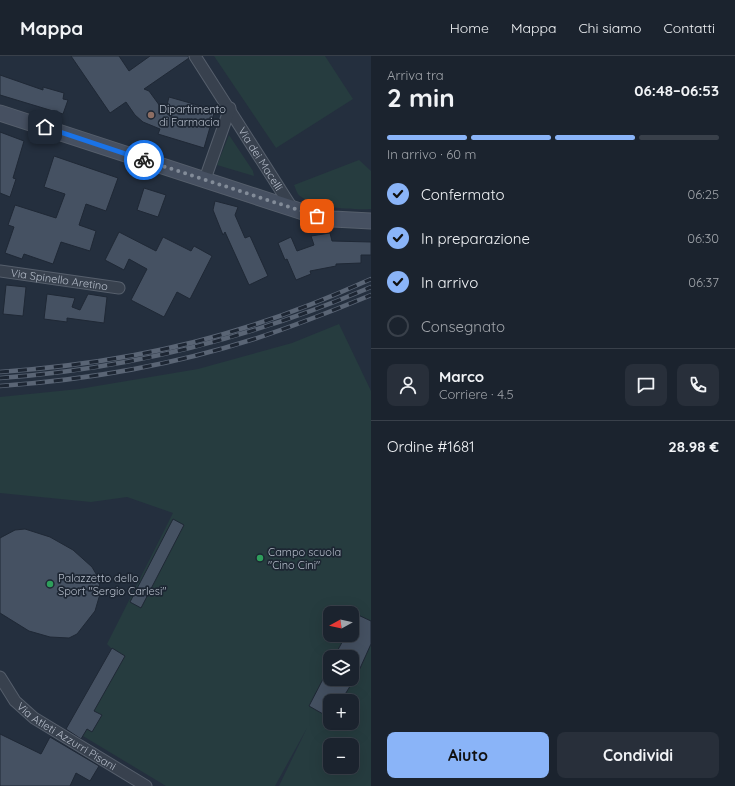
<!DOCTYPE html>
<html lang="it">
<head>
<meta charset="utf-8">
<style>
  body { margin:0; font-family:Quicksand,sans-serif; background:#282f3a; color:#f1f3f6; height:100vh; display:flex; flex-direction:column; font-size:15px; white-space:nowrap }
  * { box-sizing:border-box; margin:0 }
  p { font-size:13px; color:#a0a4aa }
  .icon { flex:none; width:22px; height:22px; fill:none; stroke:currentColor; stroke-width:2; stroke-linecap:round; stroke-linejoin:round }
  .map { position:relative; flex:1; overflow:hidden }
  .drawer { display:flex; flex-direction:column; background:#1b232e; width:364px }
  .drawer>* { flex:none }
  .needle { width:26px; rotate:262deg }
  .controls { position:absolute; left:323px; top:550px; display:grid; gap:8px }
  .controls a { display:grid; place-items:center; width:36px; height:36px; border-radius:8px; background:#1b232e; box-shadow:0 4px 16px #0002,0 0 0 1px #39404a; font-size:20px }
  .pin { position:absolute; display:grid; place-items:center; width:34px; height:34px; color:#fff; margin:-17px; border-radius:8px; box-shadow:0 2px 6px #0006 }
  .courier { position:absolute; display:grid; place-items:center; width:40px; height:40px; margin:-20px; border:3px solid #1a73e8; border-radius:50%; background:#fff; color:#222; box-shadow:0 1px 5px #0007 }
  .head em { font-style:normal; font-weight:700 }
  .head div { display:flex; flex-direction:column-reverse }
  .head { display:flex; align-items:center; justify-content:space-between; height:68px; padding:0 16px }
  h1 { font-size:26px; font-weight:700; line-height:30px }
  .bar { display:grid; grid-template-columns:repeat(4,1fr); gap:6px 4px; align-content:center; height:48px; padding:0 16px }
  .bar i { height:5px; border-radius:3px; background:#39404a }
  .bar .active { background:#8ab4f8 }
  .bar p { grid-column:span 4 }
  .line { display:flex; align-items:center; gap:10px; padding:0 16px; border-top:1px solid #39404a }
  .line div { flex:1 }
  .round { display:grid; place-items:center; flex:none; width:42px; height:42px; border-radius:8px; background:#282f3a }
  ol { padding:0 16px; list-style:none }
  li { display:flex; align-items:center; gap:12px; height:44px }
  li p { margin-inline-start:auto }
  li .icon { padding:4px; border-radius:50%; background:#8ab4f8; color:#111; stroke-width:4 }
  li:last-child { color:#a0a4aa }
  li i { width:22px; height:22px; border:2px solid #39404a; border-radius:50% }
  .button { display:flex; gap:8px; margin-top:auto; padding:8px 16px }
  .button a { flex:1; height:46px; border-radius:8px; background:#8ab4f8; color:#111; font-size:16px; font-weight:700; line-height:46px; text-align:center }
  .button a+a { background:#282f3a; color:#f1f3f6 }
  header { display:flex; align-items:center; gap:24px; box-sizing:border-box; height:56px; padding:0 20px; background:#1b232e; border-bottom:1px solid #39404a }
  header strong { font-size:19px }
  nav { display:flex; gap:22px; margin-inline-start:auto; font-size:14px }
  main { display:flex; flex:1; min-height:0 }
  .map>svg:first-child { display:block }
</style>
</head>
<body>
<header>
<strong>Mappa</strong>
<nav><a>Home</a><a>Mappa</a><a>Chi siamo</a><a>Contatti</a></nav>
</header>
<main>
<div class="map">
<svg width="371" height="730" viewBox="0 0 371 730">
  <rect width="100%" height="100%" fill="#242f3e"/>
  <g fill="#263c3f" fill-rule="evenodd">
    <polygon points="214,0 325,0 353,43 276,92"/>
    <polygon points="229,79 253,115 254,120 217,109"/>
    <path d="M359,104L371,115V153C353,154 314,152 300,140C297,138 296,133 294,129Z"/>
    <path d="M339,268L371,335V730H279L307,672L275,730H166L68,671L112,593L107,588L173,457L127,441L91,446L0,437V341L79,333L198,313L292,287ZM330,557H352V579H330ZM330,601H352V623H330ZM330,645H352V667H330ZM330,689H352V711H330Z"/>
  </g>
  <g fill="#455162" stroke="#1f2835">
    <polygon points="71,0 119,0 129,15 150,0 188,0 189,2 144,33 149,35 165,57 169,41 215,54 204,92 158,78 160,73 143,66 135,59 126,46 110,57"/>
    <polygon points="0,19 43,34 43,31 64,37 63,43 68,44 63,58 0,39"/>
    <polygon points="0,76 24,85 13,122 16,123 10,141 0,137"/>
    <polygon points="54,100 118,122 106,155 86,148 79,169 96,175 90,195 61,186 53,208 24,198 22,203 5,197 14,171 8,169 15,149 56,162 65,138 44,131"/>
    <polygon points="144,132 166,139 158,161 137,154"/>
    <polygon points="215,145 238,151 235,159 245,182 250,180 268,220 249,229 225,176 223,179 213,154"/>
    <polygon points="119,176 156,195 163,181 191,195 194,190 212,200 190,243 177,236 164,261 131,244 147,213 129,203 124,214 105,204"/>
    <polygon points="330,177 332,185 371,186 371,199 361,199 361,207 336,208 336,210 310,215 311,218 296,224 287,203 285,204 278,187 291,181 297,195 314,189 311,180"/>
    <polygon points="6,229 26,231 23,260 3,258"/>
    <polygon points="47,238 75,242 72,251 80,254 88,238 107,241 104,267 67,262 67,266 44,263"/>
    <polygon points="173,463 184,469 141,552 130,546"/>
    <polygon points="25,473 50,481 73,494 92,511 99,523 100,538 95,555 77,578 69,582 50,581 29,575 0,557 0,482 15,474"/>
    <polygon points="356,558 371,565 371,588 352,630 352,627 341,645 330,645 330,662 309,650 323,623 352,623 352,601 334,601 346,579 352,579 352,567"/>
    <polygon points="112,592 125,600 94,655 102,659 92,676 87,673 81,683 66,673"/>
    <polygon points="0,678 41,698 50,681 99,710 90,725 76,717 70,730 0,730"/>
  </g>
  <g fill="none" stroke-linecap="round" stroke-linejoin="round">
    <g stroke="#565f6c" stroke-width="13">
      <g id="street">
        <path id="s1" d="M195,0L292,152"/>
        <polyline points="205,123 230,52"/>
        <path id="s2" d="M0,215L119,232"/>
        <path id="s3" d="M0,621L15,645L34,662L146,730"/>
      </g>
    </g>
    <g stroke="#565f6c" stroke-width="17">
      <polyline id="secondary" points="0,57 303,156 333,163 371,165"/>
    </g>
    <use href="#street" stroke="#38414e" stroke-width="11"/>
    <use href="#secondary" stroke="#465061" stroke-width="15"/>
    <g stroke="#5a6575" stroke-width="4.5">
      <g id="rail">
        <path d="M0,316C84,310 170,296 250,270C291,257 331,241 371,223"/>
        <path d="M0,322C130,313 251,282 371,231"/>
        <path d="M0,330C85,324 173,309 254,283C294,270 332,255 371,239"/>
      </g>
    </g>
    <use href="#rail" stroke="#1d2633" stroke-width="3" stroke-dasharray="9" stroke-linecap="butt"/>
  </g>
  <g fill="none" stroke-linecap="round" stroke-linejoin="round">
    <polyline stroke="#828b98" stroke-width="4" stroke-dasharray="0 7.2" points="144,104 317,160"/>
    <polyline stroke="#1a73e8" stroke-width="5" points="45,71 144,104"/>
  </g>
  <circle fill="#8d6e63" stroke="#1d2633" stroke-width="1.5" cx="151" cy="59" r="4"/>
  <g fill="#2e9e5b" stroke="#1d2633" stroke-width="1.5">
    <circle cx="260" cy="502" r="4"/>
    <circle cx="50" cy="528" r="4"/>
  </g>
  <g text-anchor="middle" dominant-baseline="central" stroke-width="3.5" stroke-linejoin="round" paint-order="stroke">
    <g font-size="11" fill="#b4bcc9" stroke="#1d2633" text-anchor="start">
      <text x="159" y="53">Dipartimento<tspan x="159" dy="13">di Farmacia</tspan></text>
      <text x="268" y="496">Campo scuola<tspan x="268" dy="13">"Cino Cini"</tspan></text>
      <text x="58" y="522">Palazzetto dello<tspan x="58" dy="13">Sport "Sergio Carlesi"</tspan></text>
    </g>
    <g font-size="11" fill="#b4bcc9" stroke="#1d2633">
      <text stroke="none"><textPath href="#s1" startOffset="122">Via dei Macelli</textPath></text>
      <text stroke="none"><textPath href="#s2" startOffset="60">Via Spinello Aretino</textPath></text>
      <text stroke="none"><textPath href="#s3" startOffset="91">Via Atleti Azzurri Pisani</textPath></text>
    </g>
  </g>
</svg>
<div class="controls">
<a><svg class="needle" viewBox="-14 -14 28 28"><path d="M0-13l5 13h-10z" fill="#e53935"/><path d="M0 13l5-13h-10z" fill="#a0a4aa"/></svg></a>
<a><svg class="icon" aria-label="layers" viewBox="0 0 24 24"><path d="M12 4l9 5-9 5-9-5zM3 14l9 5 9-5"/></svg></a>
<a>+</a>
<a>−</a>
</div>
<div class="pin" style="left:317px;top:160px;background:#ea580c"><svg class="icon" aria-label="bag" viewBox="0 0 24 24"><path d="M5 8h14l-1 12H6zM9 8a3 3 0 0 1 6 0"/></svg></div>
<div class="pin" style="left:45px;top:71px;background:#1f2937"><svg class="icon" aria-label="home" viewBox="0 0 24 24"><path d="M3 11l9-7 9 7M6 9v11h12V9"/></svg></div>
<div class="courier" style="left:144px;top:104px"><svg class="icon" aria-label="bike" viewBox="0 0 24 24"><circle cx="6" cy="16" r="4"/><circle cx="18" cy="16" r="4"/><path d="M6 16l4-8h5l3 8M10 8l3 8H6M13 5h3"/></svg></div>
</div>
<section class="drawer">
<div class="head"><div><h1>2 min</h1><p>Arriva tra</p></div><em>06:48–06:53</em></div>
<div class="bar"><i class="active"></i><i class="active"></i><i class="active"></i><i></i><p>In arrivo · 60 m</p></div>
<ol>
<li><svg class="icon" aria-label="check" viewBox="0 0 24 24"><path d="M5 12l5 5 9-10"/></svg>Confermato<p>06:25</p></li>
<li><svg class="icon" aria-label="check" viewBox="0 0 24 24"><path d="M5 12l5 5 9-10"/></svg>In preparazione<p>06:30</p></li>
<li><svg class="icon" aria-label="check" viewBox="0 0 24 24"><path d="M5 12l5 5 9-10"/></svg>In arrivo<p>06:37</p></li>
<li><i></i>Consegnato</li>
</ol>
<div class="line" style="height:72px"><a class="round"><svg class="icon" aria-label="person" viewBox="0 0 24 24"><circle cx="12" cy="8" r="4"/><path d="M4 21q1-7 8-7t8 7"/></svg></a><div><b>Marco</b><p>Corriere · 4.5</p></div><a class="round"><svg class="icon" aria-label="chat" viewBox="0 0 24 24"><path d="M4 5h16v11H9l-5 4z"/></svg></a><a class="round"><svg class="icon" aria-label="phone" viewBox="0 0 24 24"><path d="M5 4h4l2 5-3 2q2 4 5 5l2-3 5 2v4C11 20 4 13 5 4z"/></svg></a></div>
<div class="line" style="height:52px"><div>Ordine #1681</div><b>28.98 €</b></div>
<div class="button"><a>Aiuto</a><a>Condividi</a></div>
</section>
</main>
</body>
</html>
